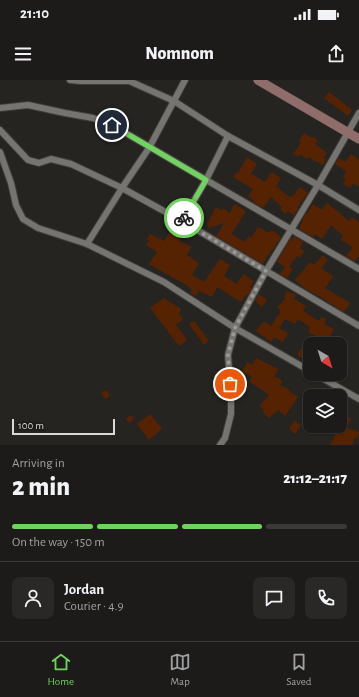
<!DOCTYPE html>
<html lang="en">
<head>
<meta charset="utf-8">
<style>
  body { margin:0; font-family:"Alegreya Sans",sans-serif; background:#292826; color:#f1f3f6; height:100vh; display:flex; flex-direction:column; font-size:15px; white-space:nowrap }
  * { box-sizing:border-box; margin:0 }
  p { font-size:13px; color:#a0a1a2 }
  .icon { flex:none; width:22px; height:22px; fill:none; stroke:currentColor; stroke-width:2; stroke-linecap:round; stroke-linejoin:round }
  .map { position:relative; height:365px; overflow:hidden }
  .drawer { display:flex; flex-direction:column; background:#1c1b19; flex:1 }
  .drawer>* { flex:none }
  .needle { width:26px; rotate:141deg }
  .buttons { position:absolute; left:303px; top:257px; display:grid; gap:8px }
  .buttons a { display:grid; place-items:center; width:44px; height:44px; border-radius:8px; background:#1c1b19; box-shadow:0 1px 3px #0004,0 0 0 1px #3a3938; font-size:20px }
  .scale { position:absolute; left:12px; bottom:10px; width:103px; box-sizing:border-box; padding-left:4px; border:2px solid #dad9d7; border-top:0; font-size:11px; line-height:14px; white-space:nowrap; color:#dad9d7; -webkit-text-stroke:3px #1c1b18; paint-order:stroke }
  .pin { position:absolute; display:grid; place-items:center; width:34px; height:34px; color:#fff; margin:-17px; border:2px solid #fff; border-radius:50%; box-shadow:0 1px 4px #0007 }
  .courier { position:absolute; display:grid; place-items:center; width:40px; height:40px; margin:-20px; border:3px solid #70d35f; border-radius:50%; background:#fff; color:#222; box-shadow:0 1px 5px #0007 }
  .head em { font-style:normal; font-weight:800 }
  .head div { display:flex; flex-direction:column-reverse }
  .head { display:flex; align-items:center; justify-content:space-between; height:68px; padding:0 12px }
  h1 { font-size:26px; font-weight:800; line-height:30px }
  .bar { display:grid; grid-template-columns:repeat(4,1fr); gap:6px 4px; align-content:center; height:48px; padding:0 12px }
  .bar i { height:5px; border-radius:3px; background:#3a3938 }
  .bar .selected { background:#70d35f }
  .bar p { grid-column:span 4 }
  .line { display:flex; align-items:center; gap:10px; padding:0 12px; border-top:1px solid #3a3938 }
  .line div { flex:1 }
  .round { display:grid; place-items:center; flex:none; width:42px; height:42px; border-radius:8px; background:#292826 }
  .status { display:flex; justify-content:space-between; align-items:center; height:28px; padding:0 20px; background:#1c1b19; direction:ltr }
  .status svg { height:11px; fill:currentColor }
  header { display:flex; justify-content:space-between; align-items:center; height:52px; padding:0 12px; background:#1c1b19; font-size:18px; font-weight:800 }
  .tab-bar { display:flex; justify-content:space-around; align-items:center; height:56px; border-top:1px solid #3a3938; background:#1c1b19; font-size:11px; color:#a0a1a2 }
  .tab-bar a { display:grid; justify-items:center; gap:2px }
  .tab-bar .selected { color:#70d35f }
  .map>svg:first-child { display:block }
</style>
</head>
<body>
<div class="status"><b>21:10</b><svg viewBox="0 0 49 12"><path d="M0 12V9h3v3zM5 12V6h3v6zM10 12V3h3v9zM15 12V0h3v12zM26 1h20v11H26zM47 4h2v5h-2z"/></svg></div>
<header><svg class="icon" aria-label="menu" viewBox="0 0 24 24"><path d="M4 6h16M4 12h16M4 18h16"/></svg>Nomnom<svg class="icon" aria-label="share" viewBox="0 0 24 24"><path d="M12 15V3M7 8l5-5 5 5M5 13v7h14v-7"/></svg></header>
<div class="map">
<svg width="359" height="365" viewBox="0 0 359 365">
  <rect width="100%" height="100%" fill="#252421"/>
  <g fill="#562302">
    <polygon points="329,12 352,30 348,36 324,18"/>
    <polygon points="304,53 312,58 313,57 318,60 315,64 327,73 323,78 326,80 323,85 308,77 307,79 300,74 298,77 293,74 301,63 299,61"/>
    <polygon points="351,74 359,80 359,107 353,103 350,108 343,104 346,99 343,97 346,91 335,84 339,78 345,82"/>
    <polygon points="247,77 257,84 251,94 265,102 271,92 281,98 276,106 289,117 289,116 292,117 300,107 308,113 301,122 297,128 298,129 294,135 287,131 286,134 280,130 282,127 271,117 263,128 253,122 254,121 248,116 253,109 233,97 237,92 238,93"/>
    <polygon points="327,123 339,132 338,132 349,141 352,137 359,142 359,176 355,181 346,176 353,167 341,160 343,156 331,145 322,159 315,154 313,157 299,149 303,140 302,140 306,133 307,134 313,124 322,130"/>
    <polygon points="234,124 246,131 232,153 233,155 244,162 249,156 251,158 258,147 269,153 272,150 281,157 273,170 272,169 269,175 268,174 263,184 216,156 224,143 209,148 207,144 216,127 222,131 223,128 230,133"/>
    <polygon points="171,150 180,156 178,160 191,167 187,175 199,183 192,195 204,202 220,179 230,185 224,196 236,204 244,194 254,202 250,207 252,208 248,215 247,214 241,222 217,207 212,217 199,211 196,216 190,213 192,209 186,205 149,184 157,172 146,165 149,160 147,159 150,154 164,161"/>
    <polygon points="294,156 303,162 300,168 304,171 300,178 297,176 289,187 293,189 287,198 280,194 285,187 277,182 291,158 293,159"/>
    <polygon points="323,175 328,180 321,188 333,196 325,208 350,223 344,232 319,216 306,209 295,200 310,182 314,185"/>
    <polygon points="287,211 296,215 294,219 306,226 303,231 319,241 321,237 326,239 324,244 334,249 329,258 338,264 311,264 318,257 308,252 310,247 298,239 295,244 285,239 279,248 288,253 283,262 274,257 271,262 256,251 264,241 271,246 281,231 277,227 286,218 284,217"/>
    <polygon points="259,214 267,220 262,227 255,221"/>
    <polygon points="164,218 181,229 179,234 183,239 176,245 187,260 179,266 150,228"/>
    <polygon points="194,241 209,261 204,265 189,244"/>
    <polygon points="305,263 310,266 310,269 303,279 297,274"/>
    <polygon points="256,278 279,289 274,296 283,301 280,305 290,310 289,311 298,317 285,336 278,330 269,338 262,331 264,330 259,326 269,315 249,301 252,297 242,291 248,282 252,285"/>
    <polygon points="107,310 110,316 105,319 101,312"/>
    <polygon points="150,334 162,349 149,360 137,344"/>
    <polygon points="340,334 351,338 347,348 359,352 357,359 355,358 352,365 330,365 340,346"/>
    <polygon points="130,335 134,338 130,343 126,339"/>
    <polygon points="294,341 301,345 295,354 289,349"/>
  </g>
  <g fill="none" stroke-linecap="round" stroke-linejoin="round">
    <g stroke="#403e3b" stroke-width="8">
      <g id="street">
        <polyline points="70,0 81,1 127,1"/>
        <polyline points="127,0 174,21 228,56 318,105 359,130"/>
        <polyline points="0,28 28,25 65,33 93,38 112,45 359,189"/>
        <polyline points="0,50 28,80 39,83 51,79 71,84 122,108 182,141 359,246"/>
        <polyline points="0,72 11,103 16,125 23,139 38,148 87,164 164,202 235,248 310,291"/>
        <polyline points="182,141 206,100 228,56"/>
        <polyline points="87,164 122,108 149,68 185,0"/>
        <polyline points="315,294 359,319"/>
        <polyline points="220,365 225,358 231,334 231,315 228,275 235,248 266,191 318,105 359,33"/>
      </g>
    </g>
    <g stroke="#403e3b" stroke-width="10">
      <polyline id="secondary" points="258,0 359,59"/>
    </g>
    <use href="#street" stroke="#757470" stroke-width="6"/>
    <use href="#secondary" stroke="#906d6a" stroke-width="9"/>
  </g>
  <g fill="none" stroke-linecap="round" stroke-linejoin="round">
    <polyline stroke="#9b9a97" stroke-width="4" stroke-dasharray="0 7.2" points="184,138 182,141 266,191 235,248 228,275 230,304"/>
    <polyline stroke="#70d35f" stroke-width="5" points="112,45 206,100 184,138"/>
  </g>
</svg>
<div class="buttons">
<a><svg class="needle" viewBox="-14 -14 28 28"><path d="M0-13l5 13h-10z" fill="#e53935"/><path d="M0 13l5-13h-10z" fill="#a0a1a2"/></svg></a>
<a><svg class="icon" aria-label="layers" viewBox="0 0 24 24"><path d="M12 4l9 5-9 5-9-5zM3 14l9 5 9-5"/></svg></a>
</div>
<div class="scale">100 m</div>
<div class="pin" style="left:230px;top:304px;background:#ea580c"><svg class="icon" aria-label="bag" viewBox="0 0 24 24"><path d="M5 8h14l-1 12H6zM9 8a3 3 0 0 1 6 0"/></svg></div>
<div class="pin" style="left:112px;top:45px;background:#1f2937"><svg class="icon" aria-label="home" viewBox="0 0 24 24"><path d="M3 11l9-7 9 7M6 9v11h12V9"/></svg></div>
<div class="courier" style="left:184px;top:138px"><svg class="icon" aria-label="bike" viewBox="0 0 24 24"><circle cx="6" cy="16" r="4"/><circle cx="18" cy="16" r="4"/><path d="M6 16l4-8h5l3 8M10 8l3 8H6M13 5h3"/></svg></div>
</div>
<section class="drawer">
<div class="head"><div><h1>2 min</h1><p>Arriving in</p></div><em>21:12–21:17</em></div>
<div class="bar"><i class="selected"></i><i class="selected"></i><i class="selected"></i><i></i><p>On the way · 150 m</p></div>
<div class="line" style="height:72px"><a class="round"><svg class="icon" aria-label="person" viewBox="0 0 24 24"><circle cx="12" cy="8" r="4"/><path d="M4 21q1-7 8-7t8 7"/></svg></a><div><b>Jordan</b><p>Courier · 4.9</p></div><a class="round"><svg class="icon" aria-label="chat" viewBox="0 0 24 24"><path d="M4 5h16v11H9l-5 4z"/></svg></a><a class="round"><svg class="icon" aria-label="phone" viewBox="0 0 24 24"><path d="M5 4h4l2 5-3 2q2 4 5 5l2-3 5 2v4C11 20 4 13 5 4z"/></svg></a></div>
</section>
<nav class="tab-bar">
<a class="selected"><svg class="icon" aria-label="home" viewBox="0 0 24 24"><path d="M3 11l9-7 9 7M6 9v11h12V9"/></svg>Home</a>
<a><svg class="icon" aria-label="map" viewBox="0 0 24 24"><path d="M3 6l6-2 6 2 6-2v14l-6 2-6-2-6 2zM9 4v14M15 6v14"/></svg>Map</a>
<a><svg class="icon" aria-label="saved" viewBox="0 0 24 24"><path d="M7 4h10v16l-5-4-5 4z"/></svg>Saved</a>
</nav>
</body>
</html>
